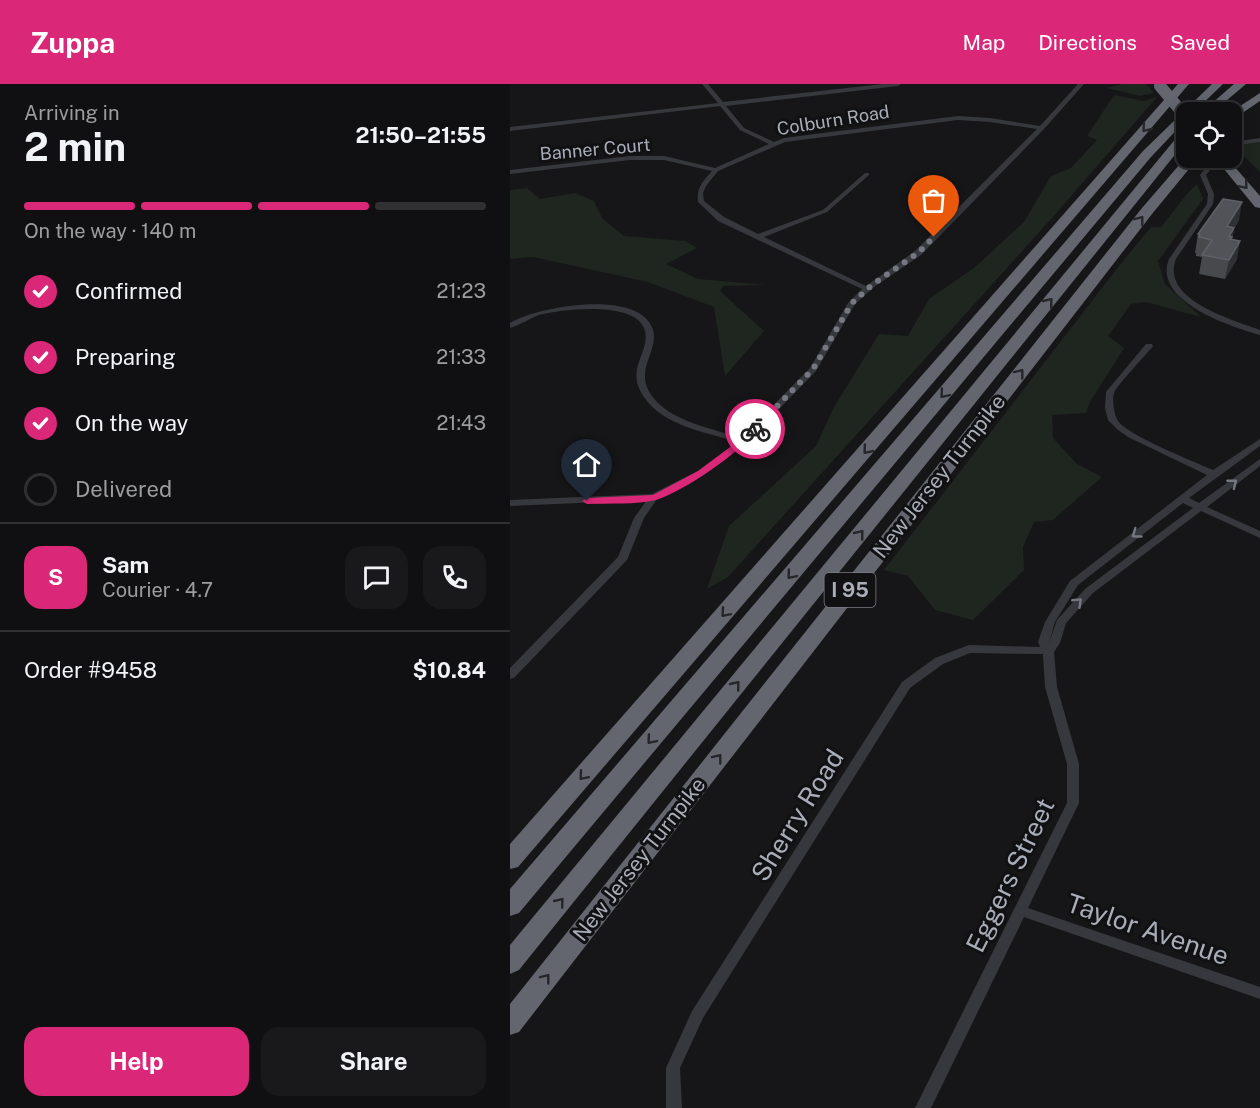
<!DOCTYPE html>
<html lang="en">
<head>
<meta charset="utf-8">
<style>
  body { margin:0; font-family:"Public Sans",sans-serif; background:#19191b; color:#f1f3f6; height:100vh; display:flex; flex-direction:column; font-size:22px; white-space:nowrap }
  * { box-sizing:border-box; margin:0 }
  p { font-size:20px; color:#9c9d9f }
  .icon { flex:none; width:33px; height:33px; fill:none; stroke:currentColor; stroke-width:2; stroke-linecap:round; stroke-linejoin:round }
  .map { position:relative; flex:1; overflow:hidden }
  .side { display:flex; flex-direction:column; background:#101012; width:510px }
  .side>* { flex:none }
  .controls { position:absolute; left:666px; top:18px; display:grid; gap:12px }
  .controls a { display:grid; place-items:center; width:66px; height:66px; border-radius:12px; background:#101012; box-shadow:0 3px 15px #0003,0 0 0 2px #303032; font-size:30px }
  .pin { position:absolute; display:grid; place-items:center; width:51px; height:51px; color:#fff; margin:-62px -26px; border-radius:50% 50% 50% 0; rotate:-45deg; box-shadow:0 0 6px #0007 }
  .pin .icon { rotate:45deg }
  .courier { position:absolute; display:grid; place-items:center; width:60px; height:60px; margin:-30px; border:4px solid #db2777; border-radius:50%; background:#fff; color:#222; box-shadow:0 2px 8px #0007 }
  .head em { font-style:normal; font-weight:700 }
  .head div { display:flex; flex-direction:column-reverse }
  .head { display:flex; align-items:center; justify-content:space-between; height:102px; padding:0 24px }
  h1 { font-size:39px; font-weight:700; line-height:45px }
  .bar { display:grid; grid-template-columns:repeat(4,1fr); gap:9px 6px; align-content:center; height:72px; padding:0 24px }
  .bar i { height:8px; border-radius:4px; background:#303032 }
  .bar .on { background:#db2777 }
  .bar p { grid-column:span 4 }
  .line { display:flex; align-items:center; gap:15px; padding:0 24px; border-top:2px solid #303032 }
  .line div { flex:1 }
  .round { display:grid; place-items:center; flex:none; width:63px; height:63px; border-radius:18px; background:#19191b }
  ol { padding:0 24px; list-style:none }
  li { display:flex; align-items:center; gap:18px; height:66px }
  li p { margin-inline-start:auto }
  li .icon { padding:6px; border-radius:50%; background:#db2777; color:#fff; stroke-width:4 }
  li:last-child { color:#9c9d9f }
  li i { width:33px; height:33px; border:3px solid #303032; border-radius:50% }
  .button { display:flex; gap:12px; margin-top:auto; padding:12px 24px }
  .button a { flex:1; height:69px; border-radius:18px; background:#db2777; color:#fff; font-size:24px; font-weight:700; line-height:69px; text-align:center }
  .button a+a { background:#19191b; color:#f1f3f6 }
  header { display:flex; align-items:center; gap:36px; box-sizing:border-box; height:84px; padding:0 30px; background:#db2777; color:#fff }
  header strong { font-size:28px }
  nav { display:flex; gap:33px; margin-inline-start:auto; font-size:21px }
  main { display:flex; flex:1; min-height:0 }
  .map>svg:first-child { display:block }
</style>
</head>
<body>
<header>
<strong>Zuppa</strong>
<nav><a>Map</a><a>Directions</a><a>Saved</a></nav>
</header>
<main>
<section class="side">
<div class="head"><div><h1>2 min</h1><p>Arriving in</p></div><em>21:50–21:55</em></div>
<div class="bar"><i class="on"></i><i class="on"></i><i class="on"></i><i></i><p>On the way · 140 m</p></div>
<ol>
<li><svg class="icon" aria-label="check" viewBox="0 0 24 24"><path d="M5 12l5 5 9-10"/></svg>Confirmed<p>21:23</p></li>
<li><svg class="icon" aria-label="check" viewBox="0 0 24 24"><path d="M5 12l5 5 9-10"/></svg>Preparing<p>21:33</p></li>
<li><svg class="icon" aria-label="check" viewBox="0 0 24 24"><path d="M5 12l5 5 9-10"/></svg>On the way<p>21:43</p></li>
<li><i></i>Delivered</li>
</ol>
<div class="line" style="height:108px"><b class="round" style="background:#db2777;color:#fff">S</b><div><b>Sam</b><p>Courier · 4.7</p></div><a class="round"><svg class="icon" aria-label="chat" viewBox="0 0 24 24"><path d="M4 5h16v11H9l-5 4z"/></svg></a><a class="round"><svg class="icon" aria-label="phone" viewBox="0 0 24 24"><path d="M5 4h4l2 5-3 2q2 4 5 5l2-3 5 2v4C11 20 4 13 5 4z"/></svg></a></div>
<div class="line" style="height:78px"><div>Order #9458</div><b>$10.84</b></div>
<div class="button"><a>Help</a><a>Share</a></div>
</section>
<div class="map">
<svg width="750" height="1024" viewBox="0 0 750 1024">
  <rect width="100%" height="100%" fill="#161618"/>
  <g fill="#1e261f">
    <polygon points="612,0 636,0 644,9 630,12 597,4"/>
    <polygon points="604,11 634,17 647,13 542,134 218,493 197,505 219,442 306,362 324,323 369,250 398,252 419,215 464,184 514,138 541,92 561,84 587,56 577,52"/>
    <polygon points="750,58 750,88 723,61"/>
    <polygon points="687,100 693,115 648,177 655,200 691,233 636,218 621,220 598,252 614,264 580,318 576,329 542,331 543,354 567,380 592,393 543,436 524,438 513,463 514,486 463,536 425,526 398,492 374,486 609,182 641,143 651,143 677,110"/>
    <polygon points="17,104 30,115 65,109 84,117 92,134 114,152 175,157 187,164 156,180 188,195 257,201 214,202 210,207 254,247 215,292 204,223 138,198 23,173 0,175 0,106"/>
  </g>
  <g fill="none" stroke-linecap="round" stroke-linejoin="round">
    <g fill="#37383d" fill-rule="evenodd">
      <path d="M192,0H198L213,18L373,0H391L388,2L216,22L234,44L264,58L274,54L448,32L480,34L530,42L568,0H574L534,45L411,171L364,203L345,220L306,287L233,362L194,391L147,415L134,434L117,476L4,594L0,595V584L108,473L124,434L137,416L0,422V416L142,410L188,387L227,358C196,348 153,342 134,313C114,284 140,271 135,247C128,216 51,225 29,231C19,235 10,241 0,244V239C27,222 131,204 143,246C149,268 123,286 142,312C161,338 202,344 231,354L300,284L338,219L352,205L208,137L188,118C186,104 193,97 202,87L154,76H120L0,90V86L120,72H154L205,84L259,60L230,46L210,22L0,47V43L208,19ZM448,36L480,38L527,45L405,167L356,202L254,153L317,128L359,91V89H355L313,126L248,150L214,133L194,117L193,109L196,102L208,87L275,58Z"/>
      <polygon points="750,54 750,58 722,62 722,58"/>
      <path d="M704,74H710L696,91L704,110L703,120L666,175C650,216 723,236 750,246V251C721,243 642,217 659,175L697,120L698,110L690,91Z"/>
      <path d="M636,260H642L643,262C636,271 607,301 604,309C602,316 604,331 608,337C619,352 683,377 703,386L750,355V362L679,414L689,419L750,375V382L697,423L750,447V454L691,427L583,509L556,539L550,559L544,568L547,603L569,680V719L518,824L750,903V915L514,833L421,1024H405L557,719V680L535,603L533,570L460,569L433,580L400,604L193,934L170,984L172,1024H156V984L182,927L392,598L425,574L459,561L530,563L528,558L535,538L560,497L697,391L618,353L608,346L598,336L595,324L596,308ZM673,419L683,424L575,505L547,536L539,559L545,538L568,501Z"/>
    </g>
    <g fill="#63666e" fill-rule="evenodd">
      <polygon points="668,0 679,0 8,783 0,785 0,760"/>
      <polygon points="702,0 713,0 684,28 676,28 676,36 641,73 9,829 0,832 0,805 633,67"/>
      <polygon points="724,0 736,0 703,28 692,28"/>
      <polygon points="750,9 750,17 722,36 721,28"/>
      <polygon points="672,47 676,47 676,57 9,886 0,890 0,861"/>
      <polygon points="676,73 688,74 642,130 9,948 0,951 0,920 632,124"/>
      <polygon points="705,74 717,74 750,112 750,124 745,123"/>
    </g>
    <polyline stroke="#63666e" stroke-width="12" points="650,2 676,33"/>
  </g>
  <polygon fill="#47494d" points="729,136 724,145 722,155 727,175 715,195 689,190 692,173 686,172 686,169 685,169 688,150"/>
  <g fill="#2f3033">
    <polygon points="732,118 729,136 724,145 721,162 717,142"/>
    <polygon points="730,157 727,175 715,195 719,176"/>
  </g>
  <polygon fill="#525359" stroke="#5f6168" stroke-width="1.5" points="713,115 732,118 717,142 724,144 719,152 722,153 720,155 730,157 719,176 692,171 702,156 689,153 690,151 688,150"/>
  <defs><path id="oneway-chevron" d="M-2-3.5L2.5 0L-2 3.5" fill="none" stroke-width="1.6" stroke-linecap="round" stroke-linejoin="round" transform="scale(1.5)"/></defs>
  <g stroke="#26262a">
    <use href="#oneway-chevron" transform="translate(636 44) rotate(129)"/>
    <use href="#oneway-chevron" transform="translate(734 101) rotate(50)"/>
    <use href="#oneway-chevron" transform="translate(630 136) rotate(-52)"/>
    <use href="#oneway-chevron" transform="translate(539 218) rotate(-51)"/>
    <use href="#oneway-chevron" transform="translate(510 289) rotate(-52)"/>
    <use href="#oneway-chevron" transform="translate(434 310) rotate(130)"/>
    <use href="#oneway-chevron" transform="translate(357 366) rotate(130)"/>
    <use href="#oneway-chevron" transform="translate(350 450) rotate(-51)"/>
    <use href="#oneway-chevron" transform="translate(281 491) rotate(130)"/>
    <use href="#oneway-chevron" transform="translate(215 529) rotate(131)"/>
    <use href="#oneway-chevron" transform="translate(226 601) rotate(-51)"/>
    <use href="#oneway-chevron" transform="translate(141 656) rotate(130)"/>
    <use href="#oneway-chevron" transform="translate(208 674) rotate(-52)"/>
    <use href="#oneway-chevron" transform="translate(73 692) rotate(131)"/>
    <use href="#oneway-chevron" transform="translate(50 818) rotate(-51)"/>
    <use href="#oneway-chevron" transform="translate(36 894) rotate(-52)"/>
  </g>
  <g stroke="#757881">
    <use href="#oneway-chevron" transform="translate(723 399) rotate(-38)"/>
    <use href="#oneway-chevron" transform="translate(626 450) rotate(144)"/>
    <use href="#oneway-chevron" transform="translate(568 518) rotate(-44)"/>
  </g>
  <path fill="#db2777" d="M242,343L249,345C230,368 175,407 146,416C127,421 97,419 77,420L72,417L77,414L143,411L188,387L227,358Z"/>
  <g fill="none" stroke-linecap="round" stroke-linejoin="round">
    <polyline stroke="#757880" stroke-width="6" stroke-dasharray="0 10.8" points="245,345 303,285 342,219 362,201 408,169 424,153"/>
  </g>
  <g text-anchor="middle" dominant-baseline="central" stroke-width="6" stroke-linejoin="round" paint-order="stroke">
    <g font-size="18" fill="#a8adb8" stroke="#111113">
      <text transform="translate(323 36) rotate(-9)">Colburn Road</text>
      <text transform="translate(85 65) rotate(-5)">Banner Court</text>
    </g>
    <rect fill="#111113" stroke="#7b7e86" stroke-width="1.5" x="314.5" y="489" width="51" height="34" rx="4.5"/>
    <g font-size="20" font-weight="bold" fill="#a8adb8">
      <text x="340" y="506">I 95</text>
    </g>
    <g font-size="21" fill="#a8adb8" stroke="#111113">
      <text transform="translate(429 392) rotate(-52)">New Jersey Turnpike</text>
      <text transform="translate(129 775) rotate(-52)">New Jersey Turnpike</text>
    </g>
    <g font-size="26" fill="#a8adb8" stroke="#111113">
      <text transform="translate(287 731) rotate(-58)">Sherry Road</text>
      <text transform="translate(500 791) rotate(-64)">Eggers Street</text>
      <text transform="translate(638 845) rotate(19)">Taylor Avenue</text>
    </g>
  </g>
</svg>
<div class="controls">
<a><svg class="icon" aria-label="locate" viewBox="0 0 24 24"><circle cx="12" cy="12" r="6"/><path d="M12 2v4M12 18v4M2 12h4M18 12h4"/></svg></a>
</div>
<div class="pin" style="left:424px;top:153px;background:#ea580c"><svg class="icon" aria-label="bag" viewBox="0 0 24 24"><path d="M5 8h14l-1 12H6zM9 8a3 3 0 0 1 6 0"/></svg></div>
<div class="pin" style="left:77px;top:417px;background:#1f2937"><svg class="icon" aria-label="home" viewBox="0 0 24 24"><path d="M3 11l9-7 9 7M6 9v11h12V9"/></svg></div>
<div class="courier" style="left:245px;top:345px"><svg class="icon" aria-label="bike" viewBox="0 0 24 24"><circle cx="6" cy="16" r="4"/><circle cx="18" cy="16" r="4"/><path d="M6 16l4-8h5l3 8M10 8l3 8H6M13 5h3"/></svg></div>
</div>
</main>
</body>
</html>
